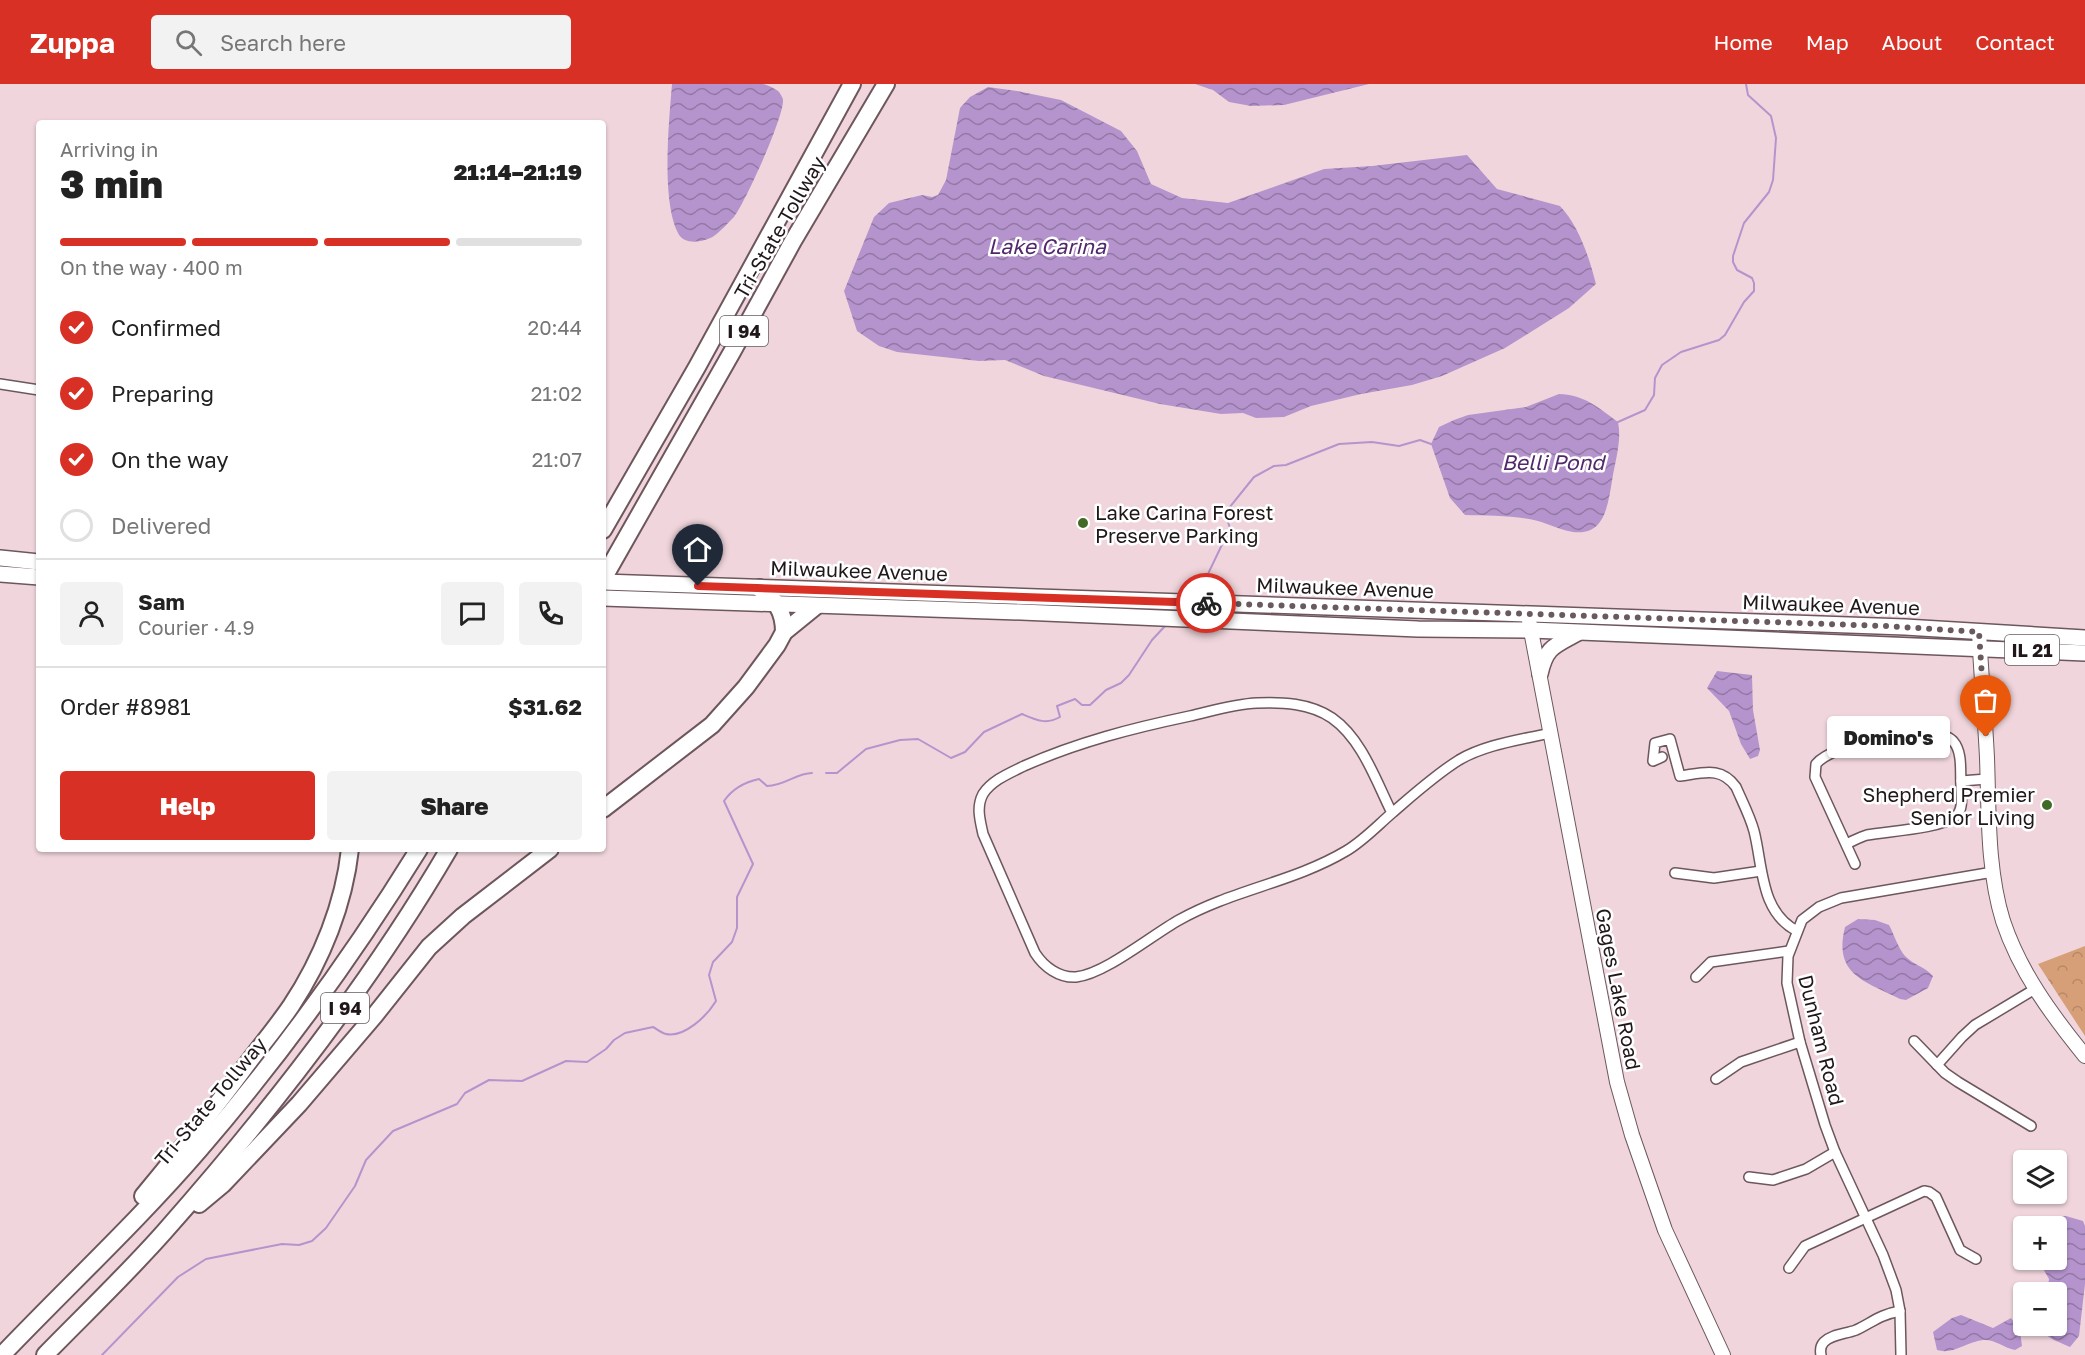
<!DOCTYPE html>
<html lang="en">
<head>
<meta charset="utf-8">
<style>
  body { margin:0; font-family:"Golos Text",sans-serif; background:#f2f2f2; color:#222; height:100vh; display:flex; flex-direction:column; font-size:22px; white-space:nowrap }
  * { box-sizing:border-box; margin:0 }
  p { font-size:20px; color:#767676 }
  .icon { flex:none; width:33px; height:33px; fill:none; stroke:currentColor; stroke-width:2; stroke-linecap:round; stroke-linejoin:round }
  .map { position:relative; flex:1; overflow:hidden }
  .side { position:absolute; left:36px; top:36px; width:570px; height:732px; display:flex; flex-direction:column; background:#fff; border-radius:6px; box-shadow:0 2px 4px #0004 }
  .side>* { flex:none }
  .buttons { position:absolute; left:2013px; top:1066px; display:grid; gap:12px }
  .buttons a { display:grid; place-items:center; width:54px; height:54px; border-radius:6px; background:#fff; box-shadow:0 2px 4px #0004; font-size:30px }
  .pin { position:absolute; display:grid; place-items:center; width:51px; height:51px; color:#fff; margin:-62px -26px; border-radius:50% 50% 50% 0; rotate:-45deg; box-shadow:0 0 6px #0007 }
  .pin .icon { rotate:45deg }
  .courier { position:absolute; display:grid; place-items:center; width:60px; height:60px; margin:-30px; border:4px solid #d93025; border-radius:50%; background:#fff; color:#222; box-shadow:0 2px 8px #0007 }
  .bubble { position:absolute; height:42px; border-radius:6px; background:#fff; box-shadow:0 2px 4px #0004; font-size:20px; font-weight:800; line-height:42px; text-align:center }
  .headline em { font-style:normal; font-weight:800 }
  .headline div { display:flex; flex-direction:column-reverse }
  .headline { display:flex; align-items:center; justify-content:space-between; height:102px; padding:0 24px }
  h1 { font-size:39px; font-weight:800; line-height:45px }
  .bar { display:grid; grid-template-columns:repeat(4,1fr); gap:9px 6px; align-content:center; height:72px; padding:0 24px }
  .bar i { height:8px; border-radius:4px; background:#e0e0e0 }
  .bar .active { background:#d93025 }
  .bar p { grid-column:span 4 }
  .line { display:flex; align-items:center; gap:15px; padding:0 24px; border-top:2px solid #e0e0e0 }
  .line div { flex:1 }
  .round { display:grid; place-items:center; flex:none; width:63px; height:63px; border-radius:6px; background:#f2f2f2 }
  ol { padding:0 24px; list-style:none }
  li { display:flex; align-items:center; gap:18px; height:66px }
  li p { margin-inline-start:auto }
  li .icon { padding:6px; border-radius:50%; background:#d93025; color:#fff; stroke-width:4 }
  li:last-child { color:#767676 }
  li i { width:33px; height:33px; border:3px solid #e0e0e0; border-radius:50% }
  .action { display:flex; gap:12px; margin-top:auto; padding:12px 24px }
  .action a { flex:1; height:69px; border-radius:6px; background:#d93025; color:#fff; font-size:24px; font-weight:800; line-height:69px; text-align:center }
  .action a+a { background:#f2f2f2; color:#222 }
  header { display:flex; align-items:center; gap:36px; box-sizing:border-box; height:84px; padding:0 30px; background:#d93025; color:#fff }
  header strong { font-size:28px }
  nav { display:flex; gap:33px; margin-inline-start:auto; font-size:21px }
  .search { width:420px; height:54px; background:#f2f2f2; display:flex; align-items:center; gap:15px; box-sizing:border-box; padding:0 21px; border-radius:6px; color:#767676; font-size:22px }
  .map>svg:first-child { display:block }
</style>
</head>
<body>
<header>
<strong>Zuppa</strong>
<div class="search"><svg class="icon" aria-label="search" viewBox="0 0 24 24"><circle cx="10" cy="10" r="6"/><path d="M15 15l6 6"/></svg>Search here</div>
<nav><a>Home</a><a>Map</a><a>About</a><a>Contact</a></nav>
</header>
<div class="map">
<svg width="2085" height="1271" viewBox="0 0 2085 1271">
  <defs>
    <pattern id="park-crowns" width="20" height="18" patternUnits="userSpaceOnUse" patternTransform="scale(1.5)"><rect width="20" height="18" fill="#d69f78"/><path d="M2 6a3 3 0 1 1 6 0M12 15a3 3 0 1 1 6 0" fill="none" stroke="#b78867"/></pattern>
    <pattern id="water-waves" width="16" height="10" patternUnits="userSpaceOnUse" patternTransform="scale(1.5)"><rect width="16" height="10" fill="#b594cd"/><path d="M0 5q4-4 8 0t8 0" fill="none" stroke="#9378a6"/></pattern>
  </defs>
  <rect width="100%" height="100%" fill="#f0d6dc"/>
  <polygon fill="url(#park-crowns)" points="2085,862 2085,952 2038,880"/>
  <g fill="url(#water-waves)">
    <path d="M672,0C700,0 736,0 763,0C768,1 776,5 779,8C780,9 783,14 783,16C784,33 745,119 734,133C728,139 721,147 714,152C704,158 684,162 678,149C661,116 669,37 672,0Z"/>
    <polygon points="1195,0 1369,0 1284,21 1251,22 1229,18 1213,6"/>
    <path d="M988,3L1017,7L1061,16L1121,47L1137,67L1151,100L1182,114L1228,119L1324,85L1372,82L1467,71L1497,105L1560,122C1579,142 1589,173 1596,200L1569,224L1505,264L1442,292L1412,301L1361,310L1311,322L1284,333L1256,334L1243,329L1221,330L1160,320L1044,292L1005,276L979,277L897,268L879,262L857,247L844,207L874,133L889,119L922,111L932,113L938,111L946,96L960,24L970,13Z"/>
    <path d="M1559,310C1583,310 1599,324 1618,338C1622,357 1615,377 1612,397C1607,427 1603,457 1564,446C1554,443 1544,438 1534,436C1512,431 1487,432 1465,431L1450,414L1431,360L1439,343L1454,336L1468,331L1526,323Z"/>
    <polygon points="1717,587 1752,591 1753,626 1760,666 1758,672 1750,675 1741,660 1729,627 1707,604"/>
    <path d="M1858,835L1875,836L1889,841C1894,850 1898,864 1905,872C1914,881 1925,883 1933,892L1928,904L1906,916L1900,915C1865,897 1833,891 1845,843Z"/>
    <path d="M2066,1132L2083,1137L2085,1142V1200L2079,1252L2070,1263C2058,1257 2045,1255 2041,1242H2056V1209H2047L2049,1195L2038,1176H2056V1143H2034L2056,1133Z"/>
    <path d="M1961,1231L1993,1244L2011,1234L2020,1247L2022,1262L2015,1266C2004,1264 1995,1255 1983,1256C1966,1258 1953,1271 1937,1266L1933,1248L1952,1234Z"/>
  </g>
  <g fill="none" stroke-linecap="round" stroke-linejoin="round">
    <g stroke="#b594cd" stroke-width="2">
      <polyline points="1618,338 1645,326 1654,311 1655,294 1662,281 1681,268 1719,256 1725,251 1744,218 1754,207 1754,199 1752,194 1737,186 1733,178 1733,172 1744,139 1769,108 1773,96 1776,54 1771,32 1748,11 1746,0"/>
      <polyline points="1193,512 1206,494 1230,444 1225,429 1254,393 1274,382 1286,381 1339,360 1372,358 1399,362 1420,356 1431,360"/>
      <path d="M826,689H837L866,665L900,656L918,655L951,674L965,668L984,648L1022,630C1036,636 1046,641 1060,633L1057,622L1075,615L1082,621H1090L1106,606L1121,599L1129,591L1152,556L1166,541"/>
      <path d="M102,1271L178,1193L206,1175L282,1160L299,1161L312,1157L326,1144L355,1102L366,1076L393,1047L457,1020L465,1009L489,996L522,997L566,977L587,978L606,965L614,956L625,949L653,943C657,945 661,949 666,950C684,954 707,932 716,917L709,891L713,878L732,858L737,844V813L753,780L724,717C733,704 745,698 759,695L767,702C785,702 796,689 812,689"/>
    </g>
    <g stroke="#6d575c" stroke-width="12">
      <g id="street">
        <polyline points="0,300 39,306"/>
        <path d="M1662,673L1653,677L1655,659L1670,655L1680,692C1703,689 1721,682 1736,703C1742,717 1750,732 1754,747C1763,782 1760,828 1797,847"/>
        <polyline points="1961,697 1987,695"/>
        <path d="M1392,729C1376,697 1362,655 1332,634C1310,619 1282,618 1257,619C1234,620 1212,627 1190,632C1133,644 1078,658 1024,682C1010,689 992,696 983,710C976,723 980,736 983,750L1035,869C1044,883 1059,894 1076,893C1105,890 1152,851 1179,836C1232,806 1294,798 1346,767C1363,757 1377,742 1392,729C1413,711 1435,691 1459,676C1486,660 1521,656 1550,649"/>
        <path d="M1846,760C1853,757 1860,753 1867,751C1888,747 1940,745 1956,732C1964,725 1961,711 1961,702C1960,688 1963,668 1953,657C1933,636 1833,659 1816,680L1815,693L1855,780"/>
        <polyline points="1675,789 1714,794 1761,787"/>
        <polyline points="1696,893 1711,878 1789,867"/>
        <polyline points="1914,957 1945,989 1958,998 2031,1042"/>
        <polyline points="1937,981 1962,953 1975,941 2035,905"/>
        <polyline points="1716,995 1741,978 1800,958"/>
        <polyline points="1749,1093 1773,1096 1806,1085 1835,1068"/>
        <polyline points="1789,1184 1805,1162 1924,1107 1929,1108 1936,1113 1960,1166 1976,1175"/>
        <path d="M1821,1271C1820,1266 1821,1261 1824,1258C1832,1250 1846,1250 1856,1246C1873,1238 1879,1231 1900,1227"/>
        <polyline points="1901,1271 1900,1227 1896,1206 1883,1171 1835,1068 1825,1041 1800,958 1787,899 1788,872 1802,836 1819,823 1841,814 1993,788"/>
      </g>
    </g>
    <g stroke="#6d575c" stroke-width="16">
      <g id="secondary">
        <polyline points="1528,531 1617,998 1632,1051 1665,1146 1723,1271"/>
        <path d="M1979,547C1981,590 1985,632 1987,674C1989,728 1987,785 2003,837C2020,888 2051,930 2085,972"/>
      </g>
    </g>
    <g stroke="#6d575c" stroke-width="18">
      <g id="primary">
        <polyline points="0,474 39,478"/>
        <polyline points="0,490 39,493"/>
        <polyline points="603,498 1905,543 2085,554"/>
        <polyline points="603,514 1021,528 1418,545 1531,546 2085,569"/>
        <path d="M1540,590C1546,563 1554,562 1578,549"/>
      </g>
    </g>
    <g stroke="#6d575c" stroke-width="20">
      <g id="highway">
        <polyline points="603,446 697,283 852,0"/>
        <polyline points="603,495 732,268 793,157 886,0"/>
        <path d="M759,504C776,516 784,527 784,548"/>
        <polyline points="603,725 712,641 746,603 777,561 784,548 816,522"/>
        <path d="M143,1112C177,1071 210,1030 242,987C258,965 276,944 291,922C322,875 344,820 350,765"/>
        <polyline points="199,1120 223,1100 299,1020 375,931 429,863 463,832 550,765"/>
        <path d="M2,1271C68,1202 138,1137 200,1065C281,971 354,870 419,765"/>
        <path d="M45,1271C85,1230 127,1190 165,1147C270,1028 369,902 449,765"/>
      </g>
    </g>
    <use href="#street" stroke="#fff" stroke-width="9"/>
    <use href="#secondary" stroke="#fff" stroke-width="14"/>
    <use href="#primary" stroke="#fff" stroke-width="15"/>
    <use href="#highway" stroke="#fff" stroke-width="16"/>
  </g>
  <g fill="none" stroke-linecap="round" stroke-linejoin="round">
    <polyline stroke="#695a5d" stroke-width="6" stroke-dasharray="0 10.8" points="1206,519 1886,542 1979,548 1986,653"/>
    <polyline stroke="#d93025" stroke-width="8" points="698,502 1206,519"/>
  </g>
  <g fill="#416a27" stroke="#fff" stroke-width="2">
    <circle cx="1083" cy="439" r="6"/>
    <circle cx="2047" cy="721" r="6"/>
  </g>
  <g text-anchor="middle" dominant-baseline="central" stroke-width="5" stroke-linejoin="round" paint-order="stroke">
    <g fill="#fff" stroke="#635d5e" stroke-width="1.5">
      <rect x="720" y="232" width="48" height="30" rx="4.5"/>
      <rect x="2005" y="551" width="54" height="30" rx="4.5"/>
      <rect x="321" y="909" width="48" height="30" rx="4.5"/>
    </g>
    <g font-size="18" font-weight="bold" fill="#201719">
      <text x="744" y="247">I 94</text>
      <text x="2032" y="566">IL 21</text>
      <text x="345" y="924">I 94</text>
    </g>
    <g font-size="20" fill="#201719" stroke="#fff">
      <text transform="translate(779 143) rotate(-60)">Tri-State Tollway</text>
      <text transform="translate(859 486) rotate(2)">Milwaukee Avenue</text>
      <text transform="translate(1345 503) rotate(2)">Milwaukee Avenue</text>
      <text transform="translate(1831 520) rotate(2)">Milwaukee Avenue</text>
      <text transform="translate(1619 905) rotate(79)">Gages Lake Road</text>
      <text transform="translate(1822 956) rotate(76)">Dunham Road</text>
      <text transform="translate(210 1017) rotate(-50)">Tri-State Tollway</text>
    </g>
    <g font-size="20" fill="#201719" stroke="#fff" text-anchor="start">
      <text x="1095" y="428">Lake Carina Forest<tspan x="1095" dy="23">Preserve Parking</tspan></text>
      <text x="2035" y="710" text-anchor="end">Shepherd Premier<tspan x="2035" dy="23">Senior Living</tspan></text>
    </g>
    <g font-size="21" font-style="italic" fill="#52286c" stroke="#fff">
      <text x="1047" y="162">Lake Carina</text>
      <text x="1553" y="378">Belli Pond</text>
    </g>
  </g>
</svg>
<div class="buttons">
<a><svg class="icon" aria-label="layers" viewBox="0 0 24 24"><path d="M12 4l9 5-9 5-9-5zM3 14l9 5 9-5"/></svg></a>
<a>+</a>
<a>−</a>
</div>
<div class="pin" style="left:1986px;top:653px;background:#ea580c"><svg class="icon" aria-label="bag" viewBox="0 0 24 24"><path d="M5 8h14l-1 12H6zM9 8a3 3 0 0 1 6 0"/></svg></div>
<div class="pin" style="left:698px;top:502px;background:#1f2937"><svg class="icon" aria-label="home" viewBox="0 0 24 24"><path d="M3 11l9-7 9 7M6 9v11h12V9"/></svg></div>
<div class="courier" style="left:1206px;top:519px"><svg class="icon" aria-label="bike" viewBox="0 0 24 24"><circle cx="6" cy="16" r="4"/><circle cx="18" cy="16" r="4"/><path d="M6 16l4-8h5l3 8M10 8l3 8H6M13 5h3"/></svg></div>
<div class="bubble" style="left:1827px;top:632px;width:123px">Domino's</div>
<section class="side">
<div class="headline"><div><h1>3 min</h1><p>Arriving in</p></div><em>21:14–21:19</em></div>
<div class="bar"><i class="active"></i><i class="active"></i><i class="active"></i><i></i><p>On the way · 400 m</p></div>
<ol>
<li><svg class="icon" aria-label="check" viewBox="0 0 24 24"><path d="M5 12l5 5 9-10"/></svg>Confirmed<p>20:44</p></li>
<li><svg class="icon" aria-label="check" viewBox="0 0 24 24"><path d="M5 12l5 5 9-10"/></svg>Preparing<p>21:02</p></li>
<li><svg class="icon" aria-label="check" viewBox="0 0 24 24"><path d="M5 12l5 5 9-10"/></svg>On the way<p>21:07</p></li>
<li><i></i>Delivered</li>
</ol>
<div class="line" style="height:108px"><a class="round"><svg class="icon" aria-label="person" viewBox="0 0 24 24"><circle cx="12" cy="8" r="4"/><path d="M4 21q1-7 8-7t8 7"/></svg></a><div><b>Sam</b><p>Courier · 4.9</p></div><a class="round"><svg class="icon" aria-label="chat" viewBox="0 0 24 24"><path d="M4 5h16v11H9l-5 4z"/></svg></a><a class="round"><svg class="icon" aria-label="phone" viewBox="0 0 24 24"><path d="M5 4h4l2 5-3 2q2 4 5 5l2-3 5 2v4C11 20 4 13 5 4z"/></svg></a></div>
<div class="line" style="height:78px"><div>Order #8981</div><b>$31.62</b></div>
<div class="action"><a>Help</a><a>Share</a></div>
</section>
</div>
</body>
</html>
